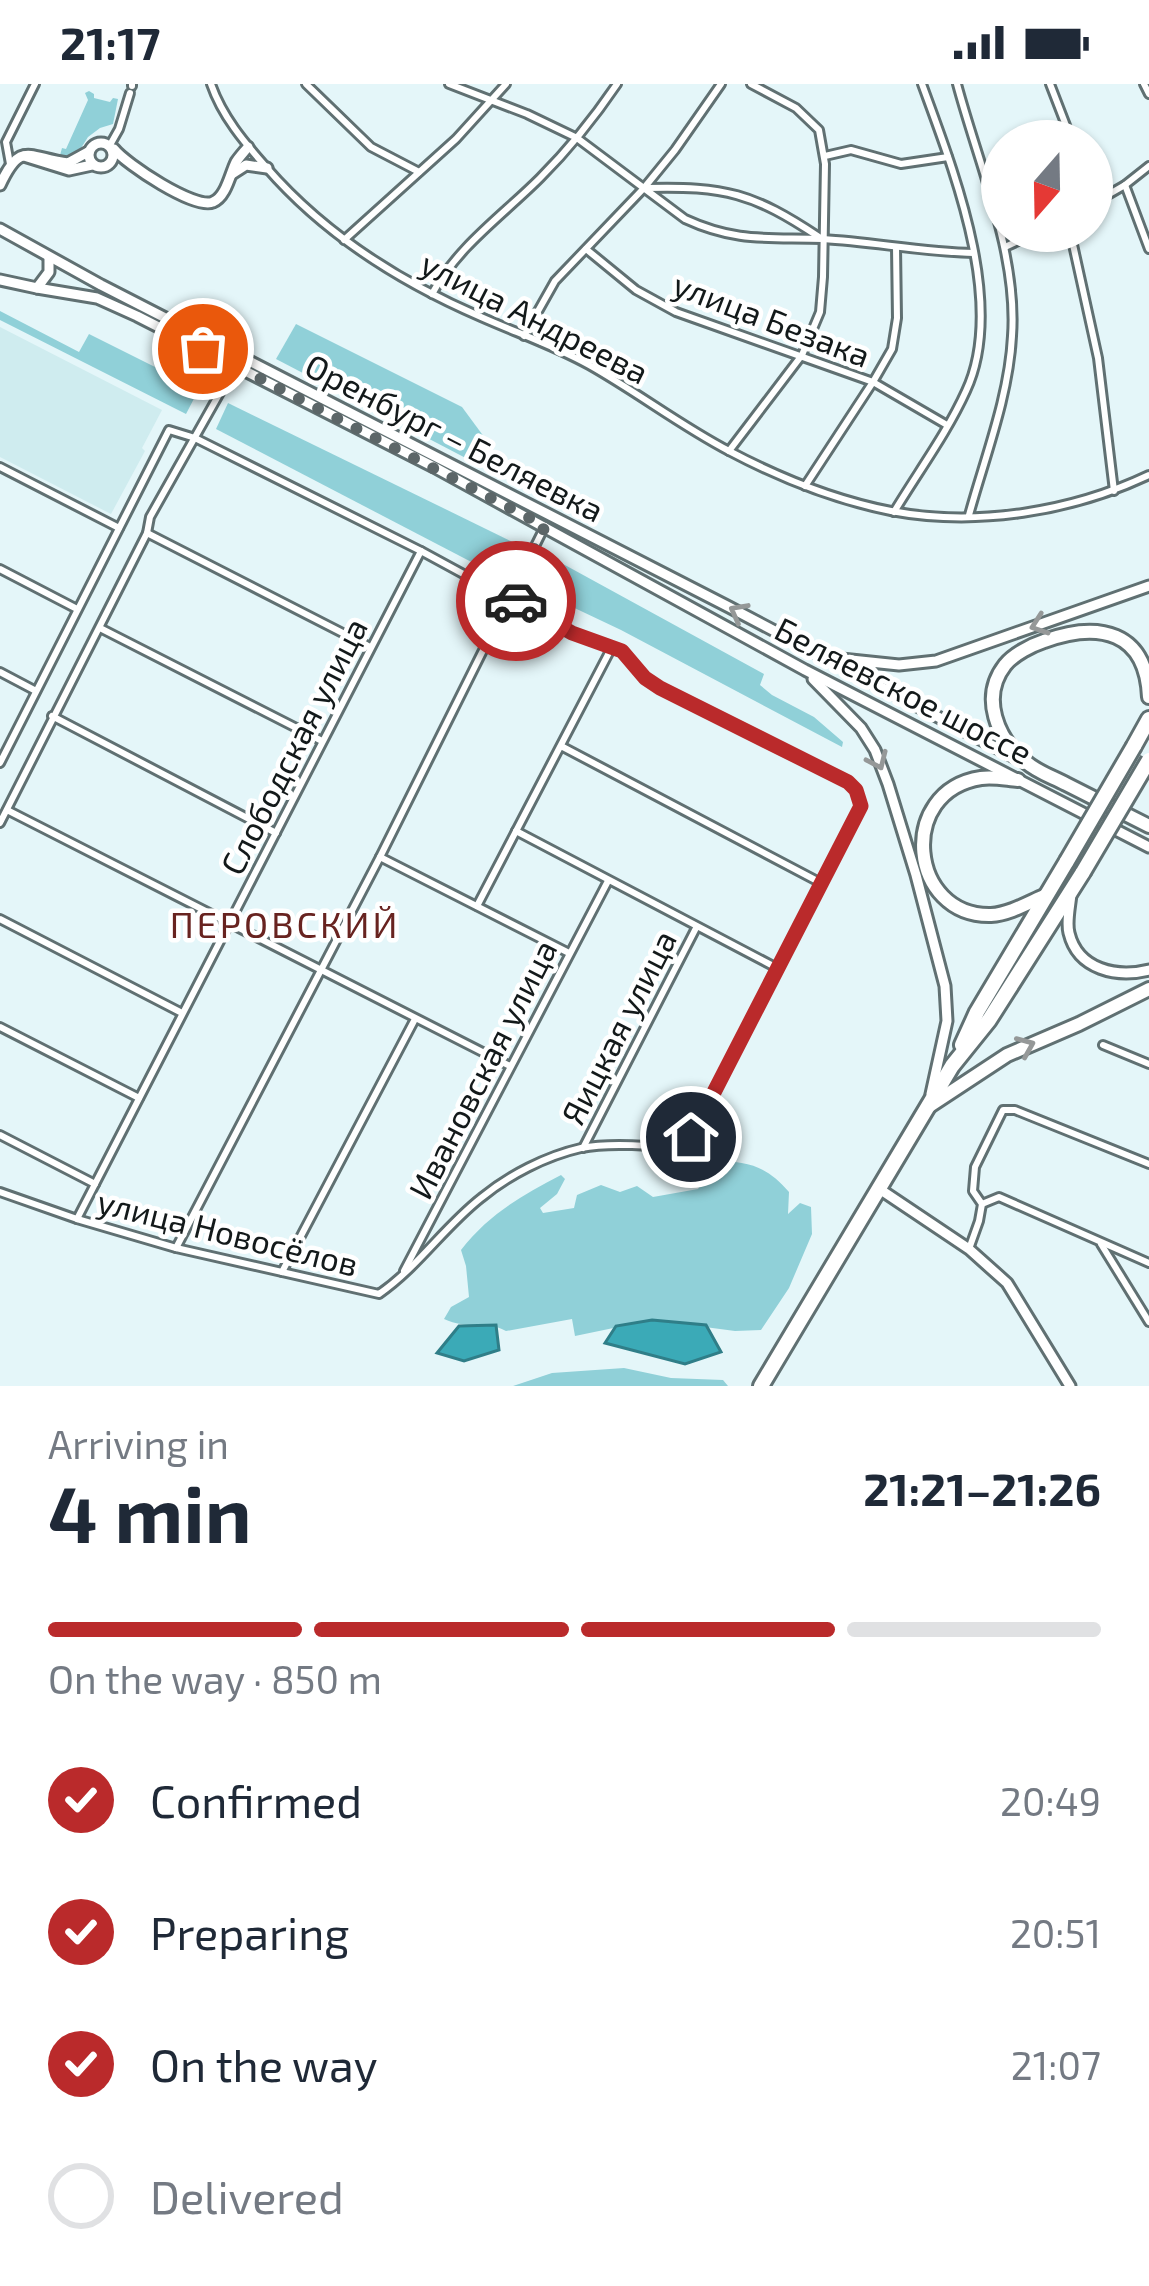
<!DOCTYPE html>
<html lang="en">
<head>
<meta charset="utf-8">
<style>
  body { margin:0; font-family:"Exo 2",sans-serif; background:#f2f2f3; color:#1f2937; height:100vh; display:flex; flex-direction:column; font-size:45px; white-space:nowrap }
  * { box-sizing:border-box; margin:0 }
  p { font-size:39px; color:#747a83 }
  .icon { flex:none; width:66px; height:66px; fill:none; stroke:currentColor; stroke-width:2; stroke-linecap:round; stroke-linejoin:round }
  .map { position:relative; height:1302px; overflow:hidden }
  .drawer { display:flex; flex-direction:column; background:#fff; flex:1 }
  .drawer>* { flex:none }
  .needle { width:78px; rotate:200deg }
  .buttons { position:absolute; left:981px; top:36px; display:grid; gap:24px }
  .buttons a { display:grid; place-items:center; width:132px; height:132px; border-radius:50%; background:#fff; box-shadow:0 3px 9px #0004; font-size:60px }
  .pin { position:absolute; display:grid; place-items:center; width:102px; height:102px; color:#fff; margin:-51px; border:6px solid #fff; border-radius:50%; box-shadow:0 3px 12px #0007 }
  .courier { position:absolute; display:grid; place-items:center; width:120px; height:120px; margin:-60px; border:9px solid #ba2a2b; border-radius:50%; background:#fff; color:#222; box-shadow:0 3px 15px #0007 }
  .overview em { font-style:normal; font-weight:700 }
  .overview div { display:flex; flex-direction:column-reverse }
  .overview { display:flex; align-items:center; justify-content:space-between; height:204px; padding:0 48px }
  h1 { font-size:78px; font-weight:700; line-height:90px }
  .bar { display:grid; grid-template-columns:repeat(4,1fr); gap:18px 12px; align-content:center; height:144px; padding:0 48px }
  .bar i { height:15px; border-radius:9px; background:#e0e1e3 }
  .bar .current { background:#ba2a2b }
  .bar p { grid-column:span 4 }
  ol { padding:0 48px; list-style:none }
  li { display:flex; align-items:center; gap:36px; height:132px }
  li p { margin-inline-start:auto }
  li .icon { padding:12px; border-radius:50%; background:#ba2a2b; color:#fff; stroke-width:4 }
  li:last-child { color:#747a83 }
  li i { width:66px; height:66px; border:6px solid #e0e1e3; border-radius:50% }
  .status { display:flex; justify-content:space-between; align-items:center; height:84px; padding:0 60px; background:#fff; direction:ltr }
  .status svg { height:33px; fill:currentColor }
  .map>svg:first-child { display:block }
</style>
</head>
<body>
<div class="status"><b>21:17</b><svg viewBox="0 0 49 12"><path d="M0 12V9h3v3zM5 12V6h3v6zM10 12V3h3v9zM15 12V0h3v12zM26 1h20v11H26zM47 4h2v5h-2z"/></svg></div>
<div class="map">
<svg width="1149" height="1302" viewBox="0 0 1149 1302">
  <rect width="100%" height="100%" fill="#e4f6f9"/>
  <polygon fill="#cfecef" points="0,243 162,326 142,364 145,367 111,430 0,373"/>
  <g fill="#90d0d8">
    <polygon points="89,7 94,10 94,14 110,18 113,14 118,15 113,40 100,44 88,53 76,72 59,75 62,64 66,65 88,16 85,9"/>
    <polygon points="0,227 79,268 89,250 199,305 186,330 0,236"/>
    <polygon points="296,240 462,323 490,361 481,382 276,275"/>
    <polygon points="228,319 523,463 506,496 216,345"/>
    <polygon points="543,469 764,590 760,601 772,611 814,633 843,658 842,663 621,546 526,501"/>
    <path d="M714,1077C748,1077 767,1082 789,1108L788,1130L800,1119L811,1123L812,1150L789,1204L761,1246L735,1247L652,1236L575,1252L572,1235L506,1247C487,1236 467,1246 444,1235L451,1223L469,1213L466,1182L461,1166C489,1130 521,1112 561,1091L565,1095L557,1110L540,1124L543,1129L574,1124L577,1111L601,1101L620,1108L637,1102L653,1113L698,1105L704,1096L700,1087L679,1086L690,1078Z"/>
    <polygon points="624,1284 671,1294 723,1296 728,1302 513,1302 552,1289"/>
  </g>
  <g fill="#3baab7" stroke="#2f7e88" stroke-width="3">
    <polygon points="652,1236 706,1241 721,1268 685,1280 605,1259 616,1242"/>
    <polygon points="496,1241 499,1266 464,1277 437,1269 459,1242"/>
  </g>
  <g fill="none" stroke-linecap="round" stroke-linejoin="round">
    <g stroke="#607072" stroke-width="12">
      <g id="minor">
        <path d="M211,0C222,32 244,58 266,83C323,149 400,198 481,233C517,249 555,262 589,281C637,308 681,342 729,367C780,394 835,416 891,427C977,443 1071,428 1149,391"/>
        <polyline points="306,0 371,63 419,88"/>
        <path d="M449,0L527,30L577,54L685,135C737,159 769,153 823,155C874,158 923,168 974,169"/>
        <path d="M957,0C978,79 1018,170 1012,252C1009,312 985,373 969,431"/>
        <polyline points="1050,0 1072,57"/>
        <polyline points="1144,0 1149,10"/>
        <polyline points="132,2 132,0"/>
        <polyline points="110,61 119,45 130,9"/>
        <polyline points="825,72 851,66 901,80 948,73"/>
        <polyline points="10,80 6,58 35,0"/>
        <polyline points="1125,101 1149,165"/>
        <path d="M646,104C725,102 753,109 819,153"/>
        <polyline points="1092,120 1125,101 1149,82"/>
        <polyline points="1070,147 1098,274 1114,407"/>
        <polyline points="344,156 456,55 506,0"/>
        <polyline points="1005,163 1040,147"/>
        <polyline points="586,165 636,206 676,228 873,298 947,341"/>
        <path d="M432,210C458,162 502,132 540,94C569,65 594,34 617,0"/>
        <polyline points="524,252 555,197 644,104 675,66 721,0"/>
        <polyline points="729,367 802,271 820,228 823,193 825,80 819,46 796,24 751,0"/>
        <polyline points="0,383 119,444"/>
        <polyline points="805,402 873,298 892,265 897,234 896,163"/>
        <path d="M894,428C918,388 947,349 966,307C1007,220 953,85 922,0"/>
        <polyline points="147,449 370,563"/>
        <polyline points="0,485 77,525"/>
        <polyline points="100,544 322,657"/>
        <polyline points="0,588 36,607"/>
        <polyline points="52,632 276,749"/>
        <polyline points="561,662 821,799"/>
        <path d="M0,679L169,346L195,354L421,467L572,549L622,567L645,594L660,604L848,698L856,706L861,721L684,1065C653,1062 611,1058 581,1064C546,1072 509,1091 481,1114C444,1143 418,1183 379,1210L176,1164L77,1135L0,1108"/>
        <polyline points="7,726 510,982"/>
        <polyline points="0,739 147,449 150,433 235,282"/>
        <polyline points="516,747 777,884"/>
        <polyline points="380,773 569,869"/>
        <polyline points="477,822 612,563"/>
        <polyline points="0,835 182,929"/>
        <polyline points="0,943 139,1014"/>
        <polyline points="1103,961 1149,980"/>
        <polyline points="0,1051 95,1100"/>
        <polyline points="583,1064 696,844"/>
        <polyline points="982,1120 999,1113 1149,1179"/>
        <polyline points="77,1135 421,467"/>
        <polyline points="1101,1160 1149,1238"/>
        <polyline points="176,1164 380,773 545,442"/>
        <polyline points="969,1165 979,1137 982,1120 973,1107 975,1083 1003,1026 1015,1026 1149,1080"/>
        <polyline points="404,1187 608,797"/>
        <polyline points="282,1188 415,935"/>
      </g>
    </g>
    <g stroke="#607072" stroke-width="15">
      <g id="tertiary">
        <circle cx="101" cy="71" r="12"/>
        <path d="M114,65C126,80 195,126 213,118C226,113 230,90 236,78C240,72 244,68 248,63"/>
        <polyline points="24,72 69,86 92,81"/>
        <polyline points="232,90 246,81 267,84"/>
        <path d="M0,101C21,56 28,74 68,79L88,68"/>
        <polyline points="878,1104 969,1165 1007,1199 1070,1302"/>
      </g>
    </g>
    <g stroke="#607072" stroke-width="15">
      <g id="secondary">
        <polyline points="0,145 101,201 729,523 1018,675"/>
        <polyline points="0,196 37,204 49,188 49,173"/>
        <polyline points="37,204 97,214 137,232 434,383 805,586 1149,763"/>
        <polyline points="832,574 899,581 936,577 1149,502"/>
        <polyline points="813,595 861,644 875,666 888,700 916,791 945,902 947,937 931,1010"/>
        <path d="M1071,810C1070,822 1066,838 1069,849C1078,886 1117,894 1149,886"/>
      </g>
    </g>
    <g stroke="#607072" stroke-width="18">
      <g id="primary">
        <path d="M1149,613C1146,547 1099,537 1044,557C1032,561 1014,570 1005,581C980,613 997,655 1026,678C1037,688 1053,693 1066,700C1094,714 1121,728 1149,742"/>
        <path d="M1018,696C1006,695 993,692 981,694C896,707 909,833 991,831C1009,830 1028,819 1044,812"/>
        <polyline points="928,1023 1007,971 1079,940 1149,905"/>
      </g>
    </g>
    <g stroke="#607072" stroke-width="20">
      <g id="trunk">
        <polyline points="1134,662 1149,635"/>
        <polyline points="962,961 977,928 1067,777"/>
        <polyline points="761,1302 952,982 989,936 1083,788"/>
      </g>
    </g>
    <use href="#minor" stroke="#fff" stroke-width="6"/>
    <use href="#tertiary" stroke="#fff" stroke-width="9"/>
    <use href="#secondary" stroke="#fff" stroke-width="9"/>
    <use href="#primary" stroke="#fff" stroke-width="12"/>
    <use href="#trunk" stroke="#fff" stroke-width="14"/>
    <g stroke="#607072" stroke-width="20" stroke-linecap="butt">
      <g id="trunk-bridge">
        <polyline points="1067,777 1134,662"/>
        <polyline points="1083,788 1149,676"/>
      </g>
    </g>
    <use href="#trunk-bridge" stroke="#fff" stroke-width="14"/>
  </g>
  <defs><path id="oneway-chevron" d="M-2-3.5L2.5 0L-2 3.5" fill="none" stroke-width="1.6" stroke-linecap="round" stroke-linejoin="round" transform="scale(3)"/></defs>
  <g stroke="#959898">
    <use href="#oneway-chevron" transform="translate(738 528) rotate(-152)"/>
    <use href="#oneway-chevron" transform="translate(1039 541) rotate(161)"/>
    <use href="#oneway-chevron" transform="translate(878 677) rotate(66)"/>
    <use href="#oneway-chevron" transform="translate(1026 962) rotate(-23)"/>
  </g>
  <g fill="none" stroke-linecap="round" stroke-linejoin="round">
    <polyline stroke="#5c6668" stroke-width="12" stroke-dasharray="0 21.6" points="203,265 545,442 511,514 516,517"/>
    <polyline stroke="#ba2a2b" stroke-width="15" points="516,517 572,549 622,567 645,594 660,604 848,698 856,706 861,722 691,1053"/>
  </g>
  <g text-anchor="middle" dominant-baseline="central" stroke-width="9" stroke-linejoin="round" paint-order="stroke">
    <g font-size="33" fill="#13191a" stroke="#fff">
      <text transform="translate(535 233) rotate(27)">улица Андреева</text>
      <text transform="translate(772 235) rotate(21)">улица Безака</text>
      <text transform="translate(455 353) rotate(27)">Оренбург – Беляевка</text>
      <text transform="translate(904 606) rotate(27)">Беляевское шоссе</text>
      <text transform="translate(293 662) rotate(-63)">Слободская улица</text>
      <text transform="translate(618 943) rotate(-63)">Яицкая улица</text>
      <text transform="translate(482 985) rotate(-63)">Ивановская улица</text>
      <text transform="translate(228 1148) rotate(14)">улица Новосёлов</text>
    </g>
    <g font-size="36" letter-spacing="3" fill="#682320" stroke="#fff">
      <text x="285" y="839">ПЕРОВСКИЙ</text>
    </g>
  </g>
</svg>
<div class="buttons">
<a><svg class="needle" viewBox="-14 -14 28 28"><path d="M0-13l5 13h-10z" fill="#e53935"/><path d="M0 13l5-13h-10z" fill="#747a83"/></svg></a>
</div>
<div class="pin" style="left:203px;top:265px;background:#ea580c"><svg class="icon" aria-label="bag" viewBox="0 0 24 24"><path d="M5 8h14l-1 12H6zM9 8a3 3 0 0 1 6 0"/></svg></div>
<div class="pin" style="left:691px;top:1053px;background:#1f2937"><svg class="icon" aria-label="home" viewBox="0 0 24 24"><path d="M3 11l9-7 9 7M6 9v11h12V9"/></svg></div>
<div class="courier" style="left:516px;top:517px"><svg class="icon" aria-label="car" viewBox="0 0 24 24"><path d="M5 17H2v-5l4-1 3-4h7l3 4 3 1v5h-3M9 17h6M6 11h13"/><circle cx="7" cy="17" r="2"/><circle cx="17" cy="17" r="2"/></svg></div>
</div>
<section class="drawer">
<div class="overview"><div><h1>4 min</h1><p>Arriving in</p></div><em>21:21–21:26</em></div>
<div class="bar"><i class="current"></i><i class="current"></i><i class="current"></i><i></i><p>On the way · 850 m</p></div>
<ol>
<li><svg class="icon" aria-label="check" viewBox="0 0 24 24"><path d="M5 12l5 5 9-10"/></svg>Confirmed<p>20:49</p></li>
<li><svg class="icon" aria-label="check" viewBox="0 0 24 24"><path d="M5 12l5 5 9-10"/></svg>Preparing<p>20:51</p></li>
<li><svg class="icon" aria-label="check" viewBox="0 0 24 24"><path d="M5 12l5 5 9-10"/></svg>On the way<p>21:07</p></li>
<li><i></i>Delivered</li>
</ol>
</section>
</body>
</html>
